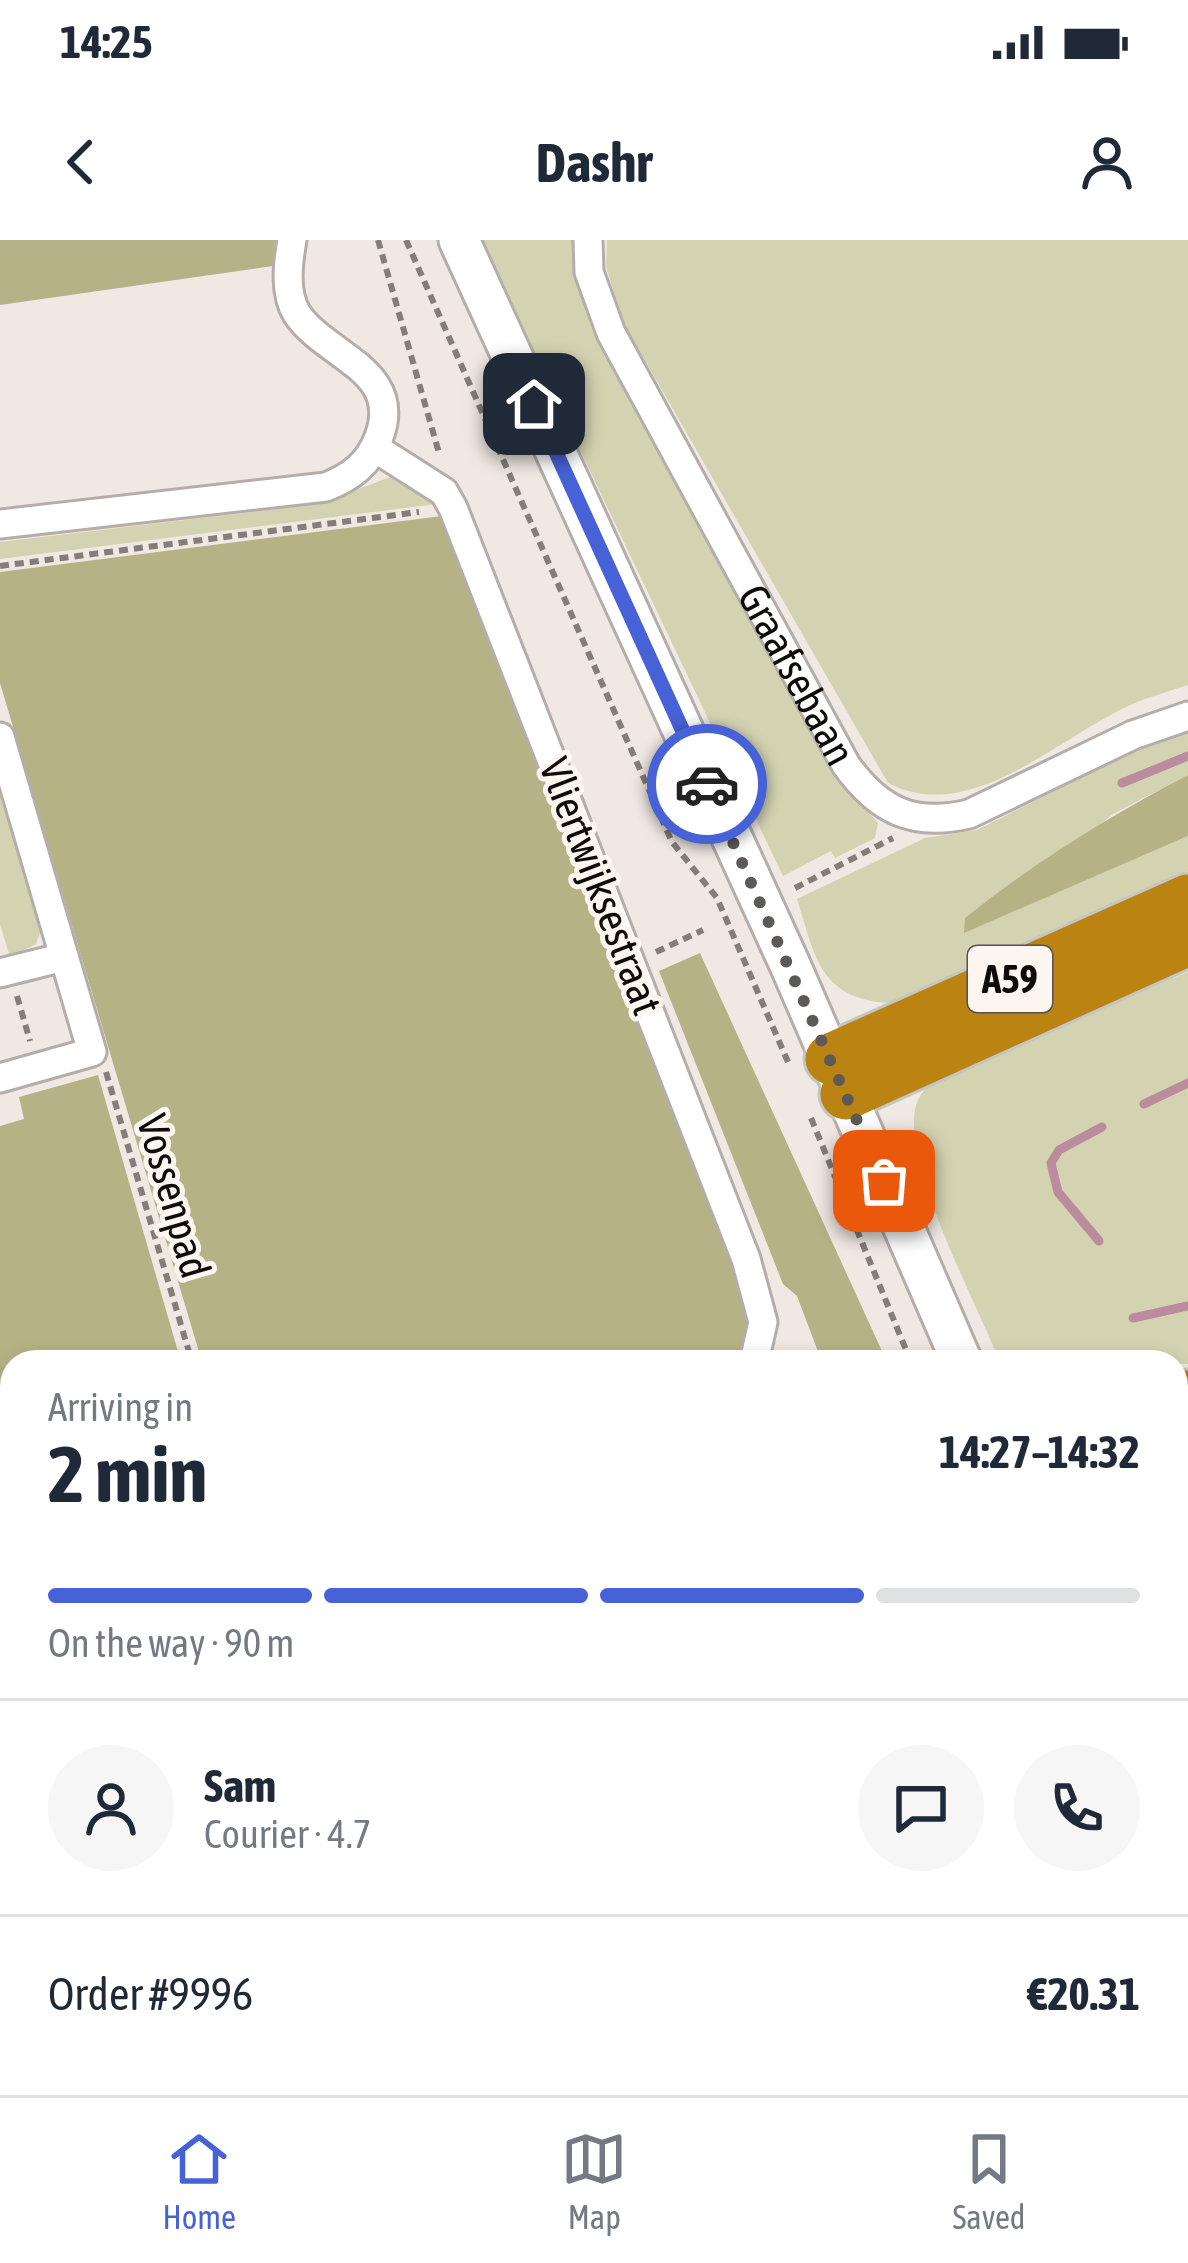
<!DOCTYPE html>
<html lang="en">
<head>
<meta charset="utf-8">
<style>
  body { margin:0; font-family:"Asap Condensed",sans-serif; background:#f6f6f7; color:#1f2937; height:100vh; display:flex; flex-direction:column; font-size:45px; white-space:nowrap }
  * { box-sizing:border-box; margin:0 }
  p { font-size:39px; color:#747a83 }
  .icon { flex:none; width:66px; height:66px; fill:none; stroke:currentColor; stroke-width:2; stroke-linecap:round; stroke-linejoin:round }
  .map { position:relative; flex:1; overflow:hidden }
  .panel { position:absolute; left:0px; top:1110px; width:1188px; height:747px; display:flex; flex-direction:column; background:#fff; border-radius:36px 36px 0 0; box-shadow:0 6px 18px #0003 }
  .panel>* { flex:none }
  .pin { position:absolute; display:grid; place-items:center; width:102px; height:102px; color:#fff; margin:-51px; border-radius:24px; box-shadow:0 6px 18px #0006 }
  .courier { position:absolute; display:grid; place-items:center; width:120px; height:120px; margin:-60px; border:9px solid #4762d6; border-radius:50%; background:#fff; color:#222; box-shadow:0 3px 15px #0007 }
  .summary em { font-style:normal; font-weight:700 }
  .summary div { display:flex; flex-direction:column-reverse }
  .summary { display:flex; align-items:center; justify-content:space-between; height:204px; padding:0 48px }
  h1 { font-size:78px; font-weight:700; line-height:90px }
  .bar { display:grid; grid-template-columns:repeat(4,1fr); gap:18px 12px; align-content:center; height:144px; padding:0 48px }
  .bar i { height:15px; border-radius:9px; background:#e0e1e3 }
  .bar .current { background:#4762d6 }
  .bar p { grid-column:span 4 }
  .line { display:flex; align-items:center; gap:30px; padding:0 48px; border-top:3px solid #e0e1e3 }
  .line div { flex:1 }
  .round { display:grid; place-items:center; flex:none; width:126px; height:126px; border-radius:63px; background:#f6f6f7 }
  .status { display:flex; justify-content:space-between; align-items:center; height:84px; padding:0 60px; background:#fff; direction:ltr }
  .status svg { height:33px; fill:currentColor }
  header { display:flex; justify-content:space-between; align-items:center; height:156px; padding:0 48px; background:#fff; font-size:54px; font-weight:700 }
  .tabs { display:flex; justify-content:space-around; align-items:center; height:168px; border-top:3px solid #e0e1e3; background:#fff; font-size:33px; color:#747a83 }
  .tabs a { display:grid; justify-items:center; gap:6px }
  .tabs .current { color:#4762d6 }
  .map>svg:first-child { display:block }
</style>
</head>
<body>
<div class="status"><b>14:25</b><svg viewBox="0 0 49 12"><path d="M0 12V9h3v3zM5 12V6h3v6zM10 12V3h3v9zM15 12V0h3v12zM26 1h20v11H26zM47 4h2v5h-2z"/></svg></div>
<header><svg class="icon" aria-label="back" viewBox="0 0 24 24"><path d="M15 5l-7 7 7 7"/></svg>Dashr<svg class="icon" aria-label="person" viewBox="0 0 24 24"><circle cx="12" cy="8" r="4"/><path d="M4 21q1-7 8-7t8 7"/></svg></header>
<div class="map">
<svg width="1188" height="1855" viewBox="0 0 1188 1855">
  <rect width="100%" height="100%" fill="#f0e8e3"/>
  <g fill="#d4d3b1">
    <polygon points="480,0 572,0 574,36 596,100 834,531 878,583 875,598 835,618 831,611 783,636"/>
    <path d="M607,0H1188V445C1170,451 1152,456 1135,463C1061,494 972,587 888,543L624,84L606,27Z"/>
    <polygon points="393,236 420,245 437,264 0,319 0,302 318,264"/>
    <path d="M1188,493V535L1113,574L965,692L1188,596V631L888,763C819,758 815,716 797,659L925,598L977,590L1141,508Z"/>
    <polygon points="0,537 43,683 36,704 10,717 0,684"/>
    <path d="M1188,732V1124L1000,1122C975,1061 910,938 914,876C915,859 925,848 936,836Z"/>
    <polygon points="1188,1229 1188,1314 1176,1316 1176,1231"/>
    <polygon points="1188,1388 1188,1580 1176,1582 1176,1390"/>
    <polygon points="12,1626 12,1686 0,1686 0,1629"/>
  </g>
  <g fill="#b5b385">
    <polygon points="0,0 275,0 273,26 0,65"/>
    <path d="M442,276L733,1023C743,1055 762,1097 730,1122H202L0,443V332Z"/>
    <path d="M1188,535V596L964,693L965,678C1035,622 1109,576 1188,535Z"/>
    <polygon points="700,713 887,1122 822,1122 797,1056 783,1044 659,731"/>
    <polygon points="98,835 181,1122 12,1122 12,1286 0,1289 0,886 24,879 19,857"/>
  </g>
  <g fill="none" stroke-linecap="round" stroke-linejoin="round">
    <g stroke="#bb8b9e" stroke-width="9">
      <polyline points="1122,543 1188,516"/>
      <polyline points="1144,864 1188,843"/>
      <polyline points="1099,1001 1058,952 1051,923 1059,910 1102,887"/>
      <polyline points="1133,1078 1188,1066"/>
    </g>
    <g stroke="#b5ada9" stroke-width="33">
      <g id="street">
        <path id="s1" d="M588,0L589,32L611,93L846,525C879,571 913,587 969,574L1133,495L1188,476"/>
        <polyline points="375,208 444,252 453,268 746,1019 763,1082 754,1122"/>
        <path d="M0,284L326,247C351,237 369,224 379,197C404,130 326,117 297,74C284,53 288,23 292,0"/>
        <polyline points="0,497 92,812 0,838"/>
        <polyline points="0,733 64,717"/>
        <polyline points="0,1307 12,1305"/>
        <polyline points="1176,1770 1188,1806"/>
        <polyline points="0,1801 12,1801"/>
        <polyline points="449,1845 645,1845"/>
        <polyline points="1019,1845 1024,1855"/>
      </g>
    </g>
    <g stroke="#b5ada9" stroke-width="45">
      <polyline id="secondary" points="459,0 791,727 962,1122"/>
    </g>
    <g stroke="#c5c5c4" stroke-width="57">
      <g id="highway">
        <polyline points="831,819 1188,660"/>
        <polyline points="846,854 1188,700"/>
        <polyline points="1176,1159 1188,1156"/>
        <polyline points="1176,1203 1188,1201"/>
        <polyline points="1176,1348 1188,1345"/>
        <polyline points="0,1439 12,1436"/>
        <polyline points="0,1584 12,1581"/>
        <polyline points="1176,1598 1188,1594"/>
        <polyline points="0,1705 12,1705"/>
      </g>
    </g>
    <g stroke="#837e7a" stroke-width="6" stroke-dasharray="9 6" stroke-linecap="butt">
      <polyline points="378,0 439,213"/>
      <polyline points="406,0 672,602 717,658 788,822"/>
      <polyline points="0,326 419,272"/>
      <polyline points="795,648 893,598"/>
      <polyline points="656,712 703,690"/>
      <polyline points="17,756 30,801"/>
      <polyline points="106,832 192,1122"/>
      <polyline points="811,878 911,1122"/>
      <polyline points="1138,1845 1141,1855"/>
    </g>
    <use href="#street" stroke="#fff" stroke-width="27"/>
    <use href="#secondary" stroke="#fff" stroke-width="39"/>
    <use href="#highway" stroke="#ba8312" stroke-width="51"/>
  </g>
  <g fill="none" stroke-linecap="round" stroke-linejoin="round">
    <polyline stroke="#5d5956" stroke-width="12" stroke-dasharray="0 21.6" points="707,544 884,941"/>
    <polyline stroke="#4762d6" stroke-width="15" points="534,164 707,544"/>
  </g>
  <g text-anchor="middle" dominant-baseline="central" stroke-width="10" stroke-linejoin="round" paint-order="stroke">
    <rect fill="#fdf5f0" stroke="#56524f" stroke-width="3" x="968" y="706" width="84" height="66" rx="9"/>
    <g font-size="39" font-weight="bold" fill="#0e0c0a">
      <text x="1010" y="739">A59</text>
    </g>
    <g font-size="42" fill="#0e0c0a" stroke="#fdf5f0">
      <text stroke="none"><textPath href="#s1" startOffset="486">Graafsebaan</textPath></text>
      <text transform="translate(601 646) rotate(69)">Vliertwijksestraat</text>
      <text transform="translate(174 956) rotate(74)">Vossenpad</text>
    </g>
  </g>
</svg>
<div class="pin" style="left:884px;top:941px;background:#ea580c"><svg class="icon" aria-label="bag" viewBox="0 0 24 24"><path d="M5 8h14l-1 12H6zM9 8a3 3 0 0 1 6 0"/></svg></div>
<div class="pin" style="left:534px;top:164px;background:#1f2937"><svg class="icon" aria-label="home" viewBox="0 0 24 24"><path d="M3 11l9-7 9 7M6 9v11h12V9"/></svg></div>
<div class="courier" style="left:707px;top:544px"><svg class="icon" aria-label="car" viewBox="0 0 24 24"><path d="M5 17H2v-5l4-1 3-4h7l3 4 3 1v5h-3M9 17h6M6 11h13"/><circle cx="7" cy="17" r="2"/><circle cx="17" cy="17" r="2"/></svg></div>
<section class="panel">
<div class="summary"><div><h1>2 min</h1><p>Arriving in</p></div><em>14:27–14:32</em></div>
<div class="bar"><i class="current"></i><i class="current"></i><i class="current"></i><i></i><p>On the way · 90 m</p></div>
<div class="line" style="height:216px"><a class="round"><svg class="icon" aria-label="person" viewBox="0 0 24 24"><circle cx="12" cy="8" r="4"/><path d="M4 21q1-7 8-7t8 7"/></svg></a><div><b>Sam</b><p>Courier · 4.7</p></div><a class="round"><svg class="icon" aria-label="chat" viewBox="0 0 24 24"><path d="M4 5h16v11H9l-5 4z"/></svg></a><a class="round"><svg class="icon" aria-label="phone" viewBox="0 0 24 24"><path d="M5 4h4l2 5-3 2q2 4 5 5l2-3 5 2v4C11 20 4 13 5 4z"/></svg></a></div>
<div class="line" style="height:156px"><div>Order #9996</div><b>€20.31</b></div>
</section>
</div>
<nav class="tabs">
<a class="current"><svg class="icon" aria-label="home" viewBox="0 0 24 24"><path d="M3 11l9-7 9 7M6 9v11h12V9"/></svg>Home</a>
<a><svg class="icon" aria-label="map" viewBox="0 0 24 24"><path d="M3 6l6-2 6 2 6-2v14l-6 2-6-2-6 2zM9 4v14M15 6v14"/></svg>Map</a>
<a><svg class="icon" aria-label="saved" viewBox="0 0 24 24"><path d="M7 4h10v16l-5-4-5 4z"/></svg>Saved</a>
</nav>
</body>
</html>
